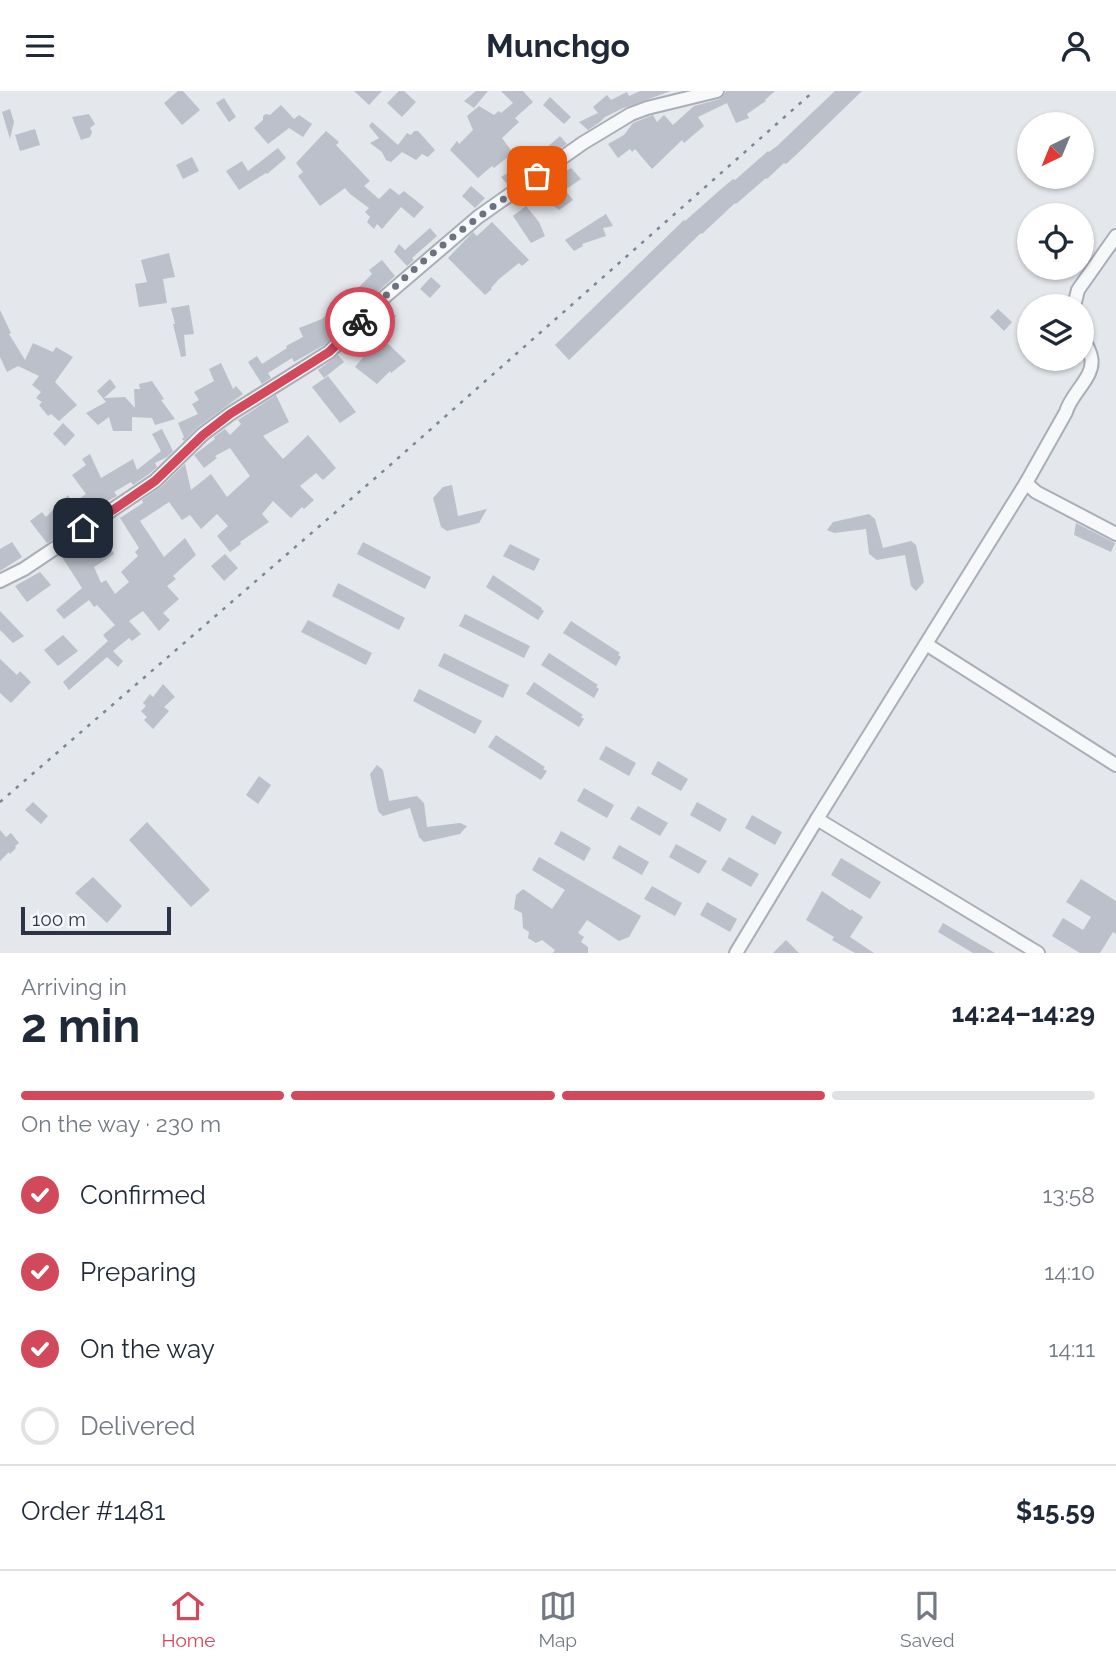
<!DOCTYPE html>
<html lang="en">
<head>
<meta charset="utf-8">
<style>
  body { margin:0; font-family:Raleway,sans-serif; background:#f2f2f3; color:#1f2937; height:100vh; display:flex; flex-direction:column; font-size:26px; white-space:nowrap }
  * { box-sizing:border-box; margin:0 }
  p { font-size:23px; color:#747a83 }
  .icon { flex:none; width:38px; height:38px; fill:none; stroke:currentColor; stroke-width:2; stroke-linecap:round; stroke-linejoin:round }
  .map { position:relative; height:862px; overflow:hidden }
  .details { display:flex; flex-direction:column; background:#fff; flex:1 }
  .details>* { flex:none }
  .needle { width:46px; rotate:223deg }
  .fabs { position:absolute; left:1017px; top:21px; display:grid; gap:14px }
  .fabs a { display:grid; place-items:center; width:77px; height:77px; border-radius:50%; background:#fff; box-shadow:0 2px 5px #0004; font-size:35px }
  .scale { position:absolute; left:21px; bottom:18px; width:150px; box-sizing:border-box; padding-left:7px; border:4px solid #2b3445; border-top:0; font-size:19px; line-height:24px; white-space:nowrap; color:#2b3445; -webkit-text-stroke:5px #f4f6f9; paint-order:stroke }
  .pin { position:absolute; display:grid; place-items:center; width:60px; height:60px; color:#fff; margin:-30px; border-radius:14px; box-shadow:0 4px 10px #0006 }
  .courier { position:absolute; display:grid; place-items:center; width:70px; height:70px; margin:-35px; border:5px solid #d1495b; border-radius:50%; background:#fff; color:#222; box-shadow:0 2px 9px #0007 }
  .headline em { font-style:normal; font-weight:700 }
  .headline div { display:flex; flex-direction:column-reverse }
  .headline { display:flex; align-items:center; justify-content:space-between; height:119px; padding:0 21px }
  h1 { font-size:46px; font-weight:700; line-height:52px }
  .bar { display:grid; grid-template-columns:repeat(4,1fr); gap:10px 7px; align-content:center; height:84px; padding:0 21px }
  .bar i { height:9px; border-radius:5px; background:#e0e1e3 }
  .bar .active { background:#d1495b }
  .bar p { grid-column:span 4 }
  .line { display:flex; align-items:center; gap:18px; padding:0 21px; border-top:2px solid #e0e1e3 }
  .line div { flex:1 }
  ol { padding:0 21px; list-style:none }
  li { display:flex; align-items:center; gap:21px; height:77px }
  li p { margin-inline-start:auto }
  li .icon { padding:7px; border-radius:50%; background:#d1495b; color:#fff; stroke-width:4 }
  li:last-child { color:#747a83 }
  li i { width:38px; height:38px; border:4px solid #e0e1e3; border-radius:50% }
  header { display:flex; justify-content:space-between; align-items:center; height:91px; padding:0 21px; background:#fff; font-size:32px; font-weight:700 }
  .tabs { display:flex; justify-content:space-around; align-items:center; height:98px; border-top:2px solid #e0e1e3; background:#fff; font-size:19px; color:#747a83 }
  .tabs a { display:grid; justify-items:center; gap:4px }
  .tabs .active { color:#d1495b }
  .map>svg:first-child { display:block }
</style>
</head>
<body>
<header><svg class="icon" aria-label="menu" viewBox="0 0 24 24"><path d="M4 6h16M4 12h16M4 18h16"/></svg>Munchgo<svg class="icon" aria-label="person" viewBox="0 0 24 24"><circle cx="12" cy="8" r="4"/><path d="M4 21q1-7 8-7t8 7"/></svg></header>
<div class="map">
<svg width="1116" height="862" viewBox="0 0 1116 862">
  <rect width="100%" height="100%" fill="#e4e7ec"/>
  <g fill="#bbc0ca">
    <polygon points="178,0 183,0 200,19 182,34 164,12"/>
    <polygon points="354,0 382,0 369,14"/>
    <polygon points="399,0 404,0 416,11 402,26 387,12"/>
    <polygon points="476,0 488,0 474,17 464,10"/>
    <polygon points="501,0 523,0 533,11 515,27 519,31 502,47 513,62 494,77 492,75 478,87 450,59 457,50 459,53 473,39 467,25 479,15 494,24 499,20 501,22 513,12"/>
    <polygon points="640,0 671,0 621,18 605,26 600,31 588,39 579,31 598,22 593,16 607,4 611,9 627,1 629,5"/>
    <polygon points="726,0 775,0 765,9 766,10 747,23 749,27 736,32 727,12 698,26 704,35 684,52 682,49 652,78 635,58 632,61 630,58 618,67 608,53 624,44 633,32 650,25 653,24 657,31 664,24 673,34 694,15 720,8 723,6"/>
    <polygon points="835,0 862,0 797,63 786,73 784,72 767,88 766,87 736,113 735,112 702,143 701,142 569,269 555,254 684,129 685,130 720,99 733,88 735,89 768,60 769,61 777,55"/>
    <polygon points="550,6 571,26 564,33 543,14"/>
    <polygon points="224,7 236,26 229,31 216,12"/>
    <polygon points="281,14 294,28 299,24 312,33 303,46 289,37 268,53 254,37 263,29 263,25 266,23 270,24"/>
    <polygon points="10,18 14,31 10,48 2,21"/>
    <polygon points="89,23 95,33 90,37 92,41 90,46 81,49 72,26"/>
    <polygon points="372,31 398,54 407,42 411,44 414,40 418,40 435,59 428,66 422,63 416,69 402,61 391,71 386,69 382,61 370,52 379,47 369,35"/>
    <polygon points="35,38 40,54 20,60 15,44"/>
    <polygon points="326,40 339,51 336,54 370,90 364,95 379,108 390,97 399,104 404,100 424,116 414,127 401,116 382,138 377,133 374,138 367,131 370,126 365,121 369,117 350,103 345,97 320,115 298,85 303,81 296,72"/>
    <polygon points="560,45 567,53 550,64 545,58"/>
    <polygon points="278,57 286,67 267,83 266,82 239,99 226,80 242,70 248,80"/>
    <polygon points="192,66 199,80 183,88 176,74"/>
    <polygon points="526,71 530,79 508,94 501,86"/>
    <polygon points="571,77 581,88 565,99 573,109 559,119 546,109 537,97 559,80 561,83"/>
    <polygon points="471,95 485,107 475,117 462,105"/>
    <polygon points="526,115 539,131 545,145 531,152 513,125"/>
    <polygon points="606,123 613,135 603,137 606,145 582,153 583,155 574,160 565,149"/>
    <polygon points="492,131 529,169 522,175 519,172 499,188 491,197 492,198 485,204 448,167 473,141 477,145"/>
    <polygon points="430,137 437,145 412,167 414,169 407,175 394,161 399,153 405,159"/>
    <polygon points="169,162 175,186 163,188 167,212 139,216 135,193 147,191 141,169"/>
    <polygon points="382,169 395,185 375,203 324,254 294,271 292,267 268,282 271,287 262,293 248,271 257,265 262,273 287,257 286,255 303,246 299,237 322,228 347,206 348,207 372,183 369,179"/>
    <polygon points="431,186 441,195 430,207 420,198"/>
    <polygon points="189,214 194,243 184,244 186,265 181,266 173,233 175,233 171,217"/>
    <polygon points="386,218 396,225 387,235 389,237 380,245 406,270 391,282 390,280 377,293 355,276 373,254 366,250 374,238 369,234 377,226 379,228"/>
    <polygon points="998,218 1012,231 1004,240 990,226"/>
    <polygon points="0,219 11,242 9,243 25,269 33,252 53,261 56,256 73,266 55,291 77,314 59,330 51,323 48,325 39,314 42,311 36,307 41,301 32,294 39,285 18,275 7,281 0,266"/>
    <polygon points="338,264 344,271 324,287 318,279"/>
    <polygon points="221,272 233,298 236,295 243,303 198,336 184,350 182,348 184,346 178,332 198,323 192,313 199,309 194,301 214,290 209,278"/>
    <polygon points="328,285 356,321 340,332 312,296"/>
    <polygon points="110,288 116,296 104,307 125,306 135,317 134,298 140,298 139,293 152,290 164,308 161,309 175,328 155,334 152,327 132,326 132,340 113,340 109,326 98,334 86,322 106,311 97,300"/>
    <polygon points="276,304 289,331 263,345 283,368 308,344 336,377 323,389 316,382 300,395 314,409 304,418 302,416 291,427 273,410 262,423 269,431 240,451 241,453 230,461 217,445 228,435 217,423 201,438 190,424 182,429 169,411 140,430 164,466 185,447 196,464 173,485 176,488 167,495 179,508 163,522 170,529 159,540 143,520 129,530 141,543 132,550 129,547 113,560 123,570 118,576 107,566 69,599 63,591 108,550 103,544 115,534 97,514 94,516 89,509 64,528 56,519 82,497 62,466 83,451 88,456 104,445 114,463 94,476 101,492 106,489 115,503 129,491 121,481 138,465 135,461 139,457 120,427 143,412 142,409 161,396 185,373 191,399 211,383 227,406 250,385 230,357 215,365 217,367 204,377 194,364 215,348 214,346 225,338 230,344 241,333 238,329"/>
    <polygon points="63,332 75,344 65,355 53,343"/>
    <polygon points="162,338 173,360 167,366 155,372 157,376 149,383 133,394 131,391 114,401 117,405 95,416 96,417 73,435 47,452 30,430 42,421 46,426 68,404 73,412 86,403 72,384 86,374 82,368 90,363 101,387 133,368 137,379 161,360 152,343"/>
    <polygon points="452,394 458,425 487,418 479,432 447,440 441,436 433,407 443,396"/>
    <polygon points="869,423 875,428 883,457 911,450 916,454 924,491 916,500 911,495 905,464 877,469 869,463 866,438 834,442 827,439 833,431"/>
    <polygon points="1076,432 1115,452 1111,461 1074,444"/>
    <polygon points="12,451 22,466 0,480 0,458"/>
    <polygon points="363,451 431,486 425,498 357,463"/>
    <polygon points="510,453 540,468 534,480 503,465"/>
    <polygon points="225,463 238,477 224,490 211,475"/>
    <polygon points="40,481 51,494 27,511 15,495"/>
    <polygon points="493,484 542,517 541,518 544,520 538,529 486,496"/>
    <polygon points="338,492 405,527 399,539 332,505"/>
    <polygon points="0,520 24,545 13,552 0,539"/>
    <polygon points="465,523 530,555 524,567 459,535"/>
    <polygon points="308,529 372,562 366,574 301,541"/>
    <polygon points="571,530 620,562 618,564 621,566 616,575 563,542"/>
    <polygon points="63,544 78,560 58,575 44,559"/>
    <polygon points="444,562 509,594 503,607 438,575"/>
    <polygon points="549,562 598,594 596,596 599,598 594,607 541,574"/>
    <polygon points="0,568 17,584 20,580 31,591 11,612 0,602"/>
    <polygon points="534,591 583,624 581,626 584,628 579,636 526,603"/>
    <polygon points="163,593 175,606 164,616 169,620 153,638 144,629 147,626 141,620 146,615 143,612 150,603 153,606"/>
    <polygon points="419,598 482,630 475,643 413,610"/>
    <polygon points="496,644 545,676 543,678 547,680 541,689 488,656"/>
    <polygon points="606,655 636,672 629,685 599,668"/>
    <polygon points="658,670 688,688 681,700 651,683"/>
    <polygon points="377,674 383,679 389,710 417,705 424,712 427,736 460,732 467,735 460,743 424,751 419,746 410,717 383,725 378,720 370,683"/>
    <polygon points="259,685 271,694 258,713 246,704"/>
    <polygon points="584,697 614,714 607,727 577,710"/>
    <polygon points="33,711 48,725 41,733 25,719"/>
    <polygon points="697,711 727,728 720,741 690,724"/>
    <polygon points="638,715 668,732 660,745 630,728"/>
    <polygon points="752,724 782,741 775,754 745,737"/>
    <polygon points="147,731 210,799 191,816 129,749"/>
    <polygon points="0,739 6,746 11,742 19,752 15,755 16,757 10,763 9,761 0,770"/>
    <polygon points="561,740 591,757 584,770 554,753"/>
    <polygon points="676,753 707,770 699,783 669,766"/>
    <polygon points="619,754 649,771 642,784 612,767"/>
    <polygon points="539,766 641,825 629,846 619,850 587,829 578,842 584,846 581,851 588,856 588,862 553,862 555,859 542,849 536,852 528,847 529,841 523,837 522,822 514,818 516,804 523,798 552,818 565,799 532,779"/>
    <polygon points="729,766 759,783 751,796 721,779"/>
    <polygon points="841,767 881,791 870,808 831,784"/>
    <polygon points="93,786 122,815 107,832 75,802"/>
    <polygon points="1081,788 1116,810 1116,843 1113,841 1100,862 1080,862 1052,845 1063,827 1083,839 1091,826 1066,811"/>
    <polygon points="652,795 682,812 675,825 644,808"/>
    <polygon points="822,800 851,820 851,818 863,826 850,846 874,862 855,862 832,849 834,846 806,829"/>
    <polygon points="707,811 737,828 730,841 700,824"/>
    <polygon points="943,832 995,862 973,862 938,841"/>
    <polygon points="786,849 799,862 773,862"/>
  </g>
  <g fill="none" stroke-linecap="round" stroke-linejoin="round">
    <g stroke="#a9aeb7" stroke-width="16">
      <g id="minor">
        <polyline points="1074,215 1078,199 1116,145"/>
        <polyline points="1026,392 1036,401 1116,443"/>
        <polyline points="0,490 24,478 155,390 203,343 230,323 329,261 381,209 478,126 583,52 631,23 647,17 717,0"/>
        <polyline points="926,553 1116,674"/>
        <polyline points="736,862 817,728"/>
        <path d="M1038,862L817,728L1026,392L1066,321C1071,302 1096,285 1091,266C1090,259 1085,252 1082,245"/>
      </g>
    </g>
    <use href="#minor" stroke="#f7f8fa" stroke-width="12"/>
    <polyline stroke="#7d8696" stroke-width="2.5" stroke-dasharray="3.5 7" stroke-linecap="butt" points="0,711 388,376 814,0"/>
  </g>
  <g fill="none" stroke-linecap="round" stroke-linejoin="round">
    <path stroke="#6c737f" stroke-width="7" stroke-dasharray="0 12.6" d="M360,231C411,176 474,127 537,85"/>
    <polyline stroke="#d1495b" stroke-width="9" points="83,437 113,419 155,390 203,344 230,323 329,261 360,231"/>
  </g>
</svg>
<div class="fabs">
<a><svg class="needle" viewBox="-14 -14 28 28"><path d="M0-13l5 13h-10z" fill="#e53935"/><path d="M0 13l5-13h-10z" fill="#747a83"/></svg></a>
<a><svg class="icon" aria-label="locate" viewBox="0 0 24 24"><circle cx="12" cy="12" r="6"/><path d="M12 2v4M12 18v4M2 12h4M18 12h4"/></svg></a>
<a><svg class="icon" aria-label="layers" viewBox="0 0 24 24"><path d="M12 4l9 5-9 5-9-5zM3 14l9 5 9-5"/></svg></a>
</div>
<div class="scale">100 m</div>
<div class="pin" style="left:537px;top:85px;background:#ea580c"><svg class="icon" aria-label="bag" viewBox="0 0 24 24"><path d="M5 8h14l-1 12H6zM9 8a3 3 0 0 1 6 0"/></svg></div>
<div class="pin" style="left:83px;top:437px;background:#1f2937"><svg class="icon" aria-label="home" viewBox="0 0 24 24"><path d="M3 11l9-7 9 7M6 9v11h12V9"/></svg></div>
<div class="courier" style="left:360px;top:231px"><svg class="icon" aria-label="bike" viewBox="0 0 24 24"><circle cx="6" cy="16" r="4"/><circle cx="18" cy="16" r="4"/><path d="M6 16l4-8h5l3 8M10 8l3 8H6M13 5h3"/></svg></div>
</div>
<section class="details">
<div class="headline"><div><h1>2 min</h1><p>Arriving in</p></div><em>14:24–14:29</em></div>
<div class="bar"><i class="active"></i><i class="active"></i><i class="active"></i><i></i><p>On the way · 230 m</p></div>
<ol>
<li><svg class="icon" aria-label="check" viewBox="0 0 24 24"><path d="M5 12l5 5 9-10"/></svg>Confirmed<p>13:58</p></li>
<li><svg class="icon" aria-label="check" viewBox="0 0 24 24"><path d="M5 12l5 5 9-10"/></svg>Preparing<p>14:10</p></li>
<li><svg class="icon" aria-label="check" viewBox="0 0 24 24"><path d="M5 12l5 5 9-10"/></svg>On the way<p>14:11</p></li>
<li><i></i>Delivered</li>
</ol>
<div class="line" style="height:91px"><div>Order #1481</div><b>$15.59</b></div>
</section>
<nav class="tabs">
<a class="active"><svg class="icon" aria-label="home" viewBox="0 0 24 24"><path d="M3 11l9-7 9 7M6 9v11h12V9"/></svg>Home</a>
<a><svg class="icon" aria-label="map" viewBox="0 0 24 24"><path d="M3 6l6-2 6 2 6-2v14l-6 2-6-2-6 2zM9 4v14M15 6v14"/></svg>Map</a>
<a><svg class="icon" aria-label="saved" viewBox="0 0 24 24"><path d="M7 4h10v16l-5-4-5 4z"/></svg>Saved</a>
</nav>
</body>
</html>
